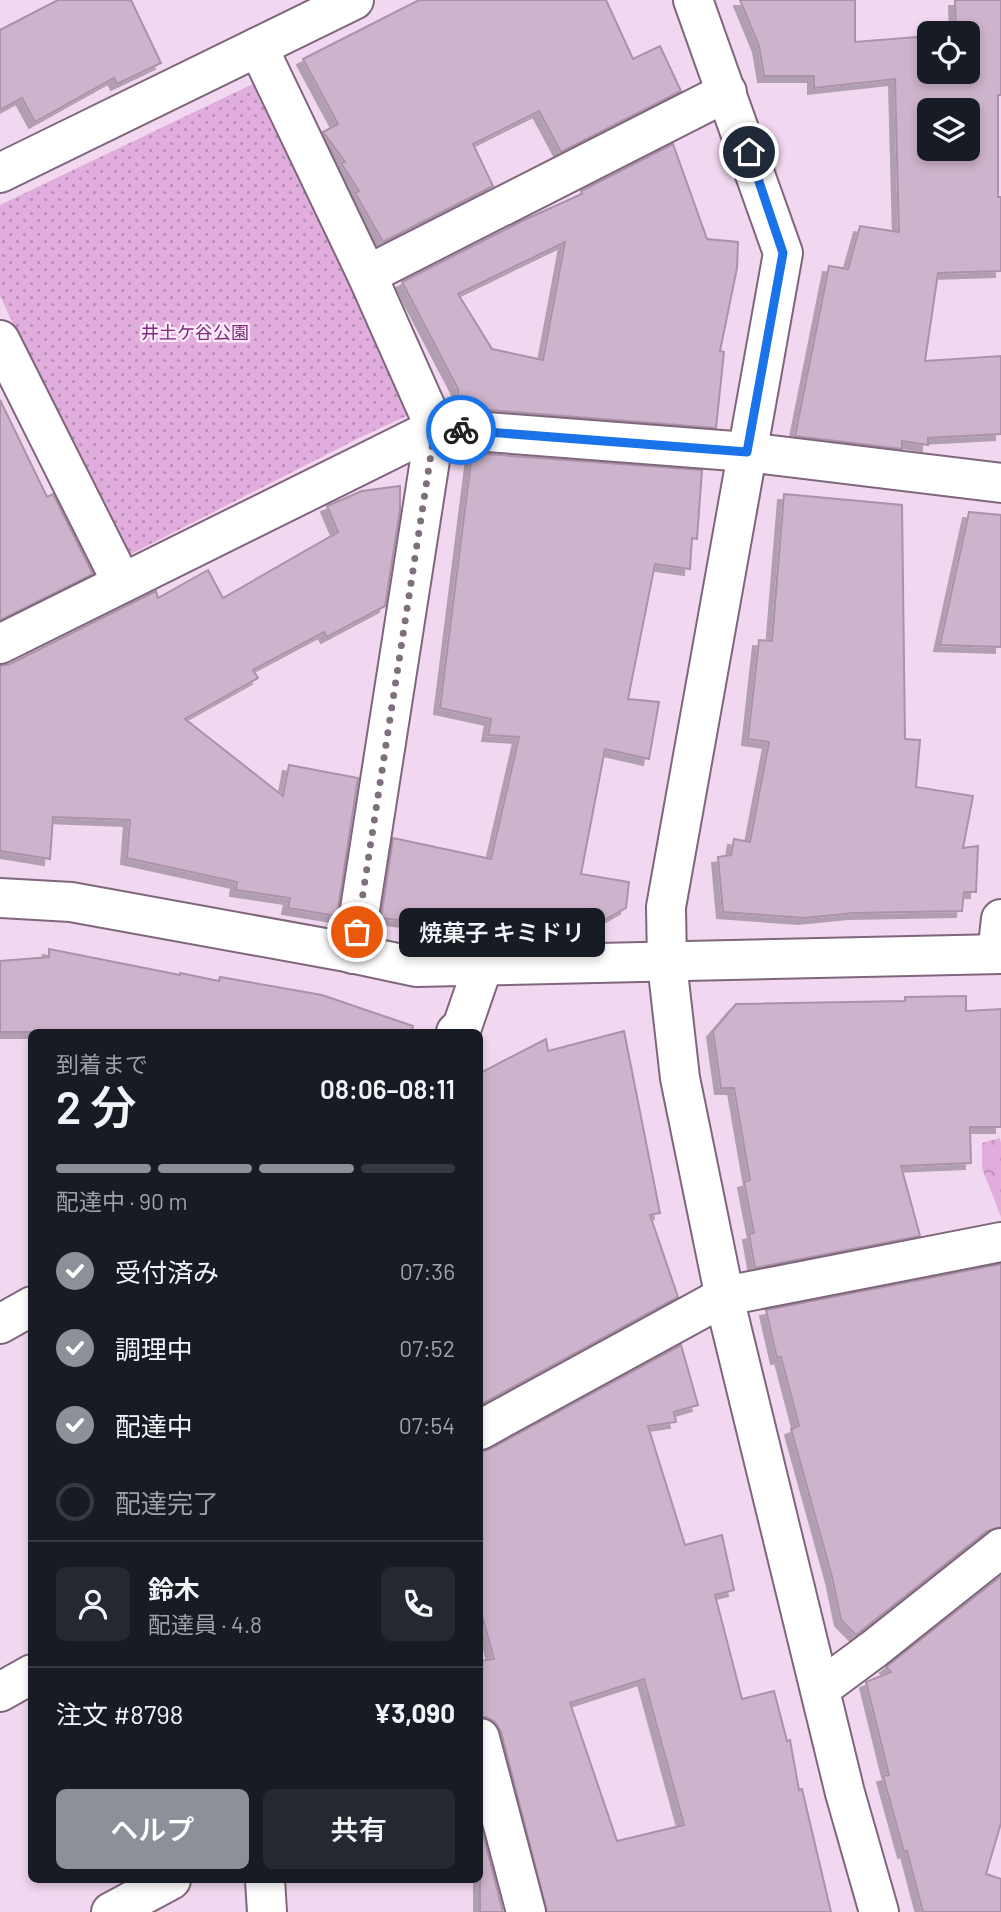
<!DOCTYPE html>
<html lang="ja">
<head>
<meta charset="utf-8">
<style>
  body { margin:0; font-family:Barlow,"Noto Sans JP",sans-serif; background:#242831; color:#f1f3f6; height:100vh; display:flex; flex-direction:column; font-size:26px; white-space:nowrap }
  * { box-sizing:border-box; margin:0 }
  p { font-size:23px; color:#9ea1a6 }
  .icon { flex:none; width:38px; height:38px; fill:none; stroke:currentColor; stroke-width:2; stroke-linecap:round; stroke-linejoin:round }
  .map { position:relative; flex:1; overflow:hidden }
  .drawer { position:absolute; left:28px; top:1029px; width:455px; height:854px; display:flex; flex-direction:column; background:#171b24; border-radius:10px; box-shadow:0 4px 10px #0003 }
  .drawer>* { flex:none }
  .tools { position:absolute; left:917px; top:21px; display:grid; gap:14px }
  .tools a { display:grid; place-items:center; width:63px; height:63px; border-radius:10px; background:#171b24; box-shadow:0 4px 10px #0003; font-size:35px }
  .pin { position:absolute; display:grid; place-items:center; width:60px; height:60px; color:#fff; margin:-30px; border:4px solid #fff; border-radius:50%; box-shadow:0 2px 7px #0007 }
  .courier { position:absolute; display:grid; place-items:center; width:70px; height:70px; margin:-35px; border:5px solid #1a73e8; border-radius:50%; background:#fff; color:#222; box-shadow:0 2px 9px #0007 }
  .bubble { position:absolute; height:49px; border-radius:10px; background:#171b24; box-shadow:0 4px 10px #0003; font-size:23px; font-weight:600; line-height:49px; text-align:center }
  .overview em { font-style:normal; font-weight:600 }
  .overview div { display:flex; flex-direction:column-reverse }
  .overview { display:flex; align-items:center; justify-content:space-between; height:119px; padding:0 28px }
  h1 { font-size:46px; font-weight:600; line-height:52px }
  .bar { display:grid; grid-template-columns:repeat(4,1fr); gap:10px 7px; align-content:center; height:84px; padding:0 28px }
  .bar i { height:9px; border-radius:5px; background:#363941 }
  .bar .on { background:#8c9099 }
  .bar p { grid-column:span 4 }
  .line { display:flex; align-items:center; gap:18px; padding:0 28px; border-top:2px solid #363941 }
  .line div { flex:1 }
  .round { display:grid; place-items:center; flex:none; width:74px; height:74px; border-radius:10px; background:#242831 }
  ol { padding:0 28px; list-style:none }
  li { display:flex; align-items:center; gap:21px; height:77px }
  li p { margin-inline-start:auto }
  li .icon { padding:7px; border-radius:50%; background:#8c9099; color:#fff; stroke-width:4 }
  li:last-child { color:#9ea1a6 }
  li i { width:38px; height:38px; border:4px solid #363941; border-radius:50% }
  .cta { display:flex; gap:14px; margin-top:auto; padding:14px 28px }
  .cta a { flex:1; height:80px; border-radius:10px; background:#8c9099; color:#fff; font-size:28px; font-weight:600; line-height:80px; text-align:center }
  .cta a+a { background:#242831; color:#f1f3f6 }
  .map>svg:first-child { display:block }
</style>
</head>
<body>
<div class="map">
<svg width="1001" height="1912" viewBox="0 0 1001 1912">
  <defs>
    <pattern id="green-dots" width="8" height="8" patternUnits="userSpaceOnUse" patternTransform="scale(1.75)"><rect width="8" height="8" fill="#e0addd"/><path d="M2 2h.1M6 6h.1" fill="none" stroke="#b78eb5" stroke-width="1.8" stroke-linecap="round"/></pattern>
    <pattern id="forest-crowns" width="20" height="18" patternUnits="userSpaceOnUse" patternTransform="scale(1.75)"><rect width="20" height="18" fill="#e0addd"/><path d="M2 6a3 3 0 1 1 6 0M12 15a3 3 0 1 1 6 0" fill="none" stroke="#b78eb5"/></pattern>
    <filter id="shadow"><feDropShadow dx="-6" dy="6" stdDeviation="0" flood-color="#0004"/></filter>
  </defs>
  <rect width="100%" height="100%" fill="#f2d7f0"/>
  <polygon fill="url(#green-dots)" points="255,83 411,414 359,438 125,557 0,296 0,205"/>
  <polygon fill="url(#forest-crowns)" points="1000,1138 1001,1143 1001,1217 982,1168 982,1143"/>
  <g fill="#cdb3cb" stroke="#ab92aa" stroke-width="2" fill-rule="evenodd" filter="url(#shadow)">
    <polygon points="58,0 131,0 161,63 117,84 114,78 35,122 22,98 0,110 0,30"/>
    <polygon points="419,0 606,0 633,59 660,46 681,91 561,152 539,111 473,144 493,186 383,242 355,193 359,191 341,163 345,162 323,132 338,124 303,59"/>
    <path d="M740,0H855V42L929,36V72H968V33H956L955,0H1001V95H998V197H1001V271L938,273L925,361L1001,356V434L928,438V445L902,441V449L795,436L829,266L848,269L860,226L899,232L895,79L814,88V76H764L759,46ZM929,110H968V149H929Z"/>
    <path d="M673,144L707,239L738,242L737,268L720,351L724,352L716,428L477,409L478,406L457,404L458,389L402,282L524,220L582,194L581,191ZM565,242L543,360L492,349L458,294Z"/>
    <polygon points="0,400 47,497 53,494 93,574 0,620"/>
    <polygon points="472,453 702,470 697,539 692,538 690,569 655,564 628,699 659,702 649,759 605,749 581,874 629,882 626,908 601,922 539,922 436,909 434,924 381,918 393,838 491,859 519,737 488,735 491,719 440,708"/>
    <polygon points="400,486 400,510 385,606 327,637 324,632 253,670 258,678 185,719 283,796 289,765 358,778 337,916 288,908 290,898 236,890 237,882 127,858 130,820 53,817 50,859 0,851 0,666 10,664 156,591 158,598 208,570 223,598 338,532 327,506 362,491"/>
    <polygon points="784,494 902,505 905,739 920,740 916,787 973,796 963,848 978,846 976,892 964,892 962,911 854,913 804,918 723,912 718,857 731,855 734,839 750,842 769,742 748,739 759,640 772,641"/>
    <polygon points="969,512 1001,515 1001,647 940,645"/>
    <polygon points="49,949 180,975 180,973 219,981 220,977 322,995 413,1026 412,1032 0,1032 0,961 49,957"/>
    <polygon points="966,996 966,1011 1001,1009 1001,1127 970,1127 971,1163 901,1166 920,1236 755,1268 749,1234 754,1233 744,1182 750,1180 734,1088 721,1088 713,1031 736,1004 905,1001 905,997"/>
    <polygon points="624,1031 660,1213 650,1215 678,1297 480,1405 480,1073 546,1039 548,1051"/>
    <polygon points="1001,1264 1001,1527 987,1531 856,1635 841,1620 832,1577 791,1429 799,1426 781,1357 777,1358 766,1310"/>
    <path d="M681,1345L698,1405L674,1412L676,1422L648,1426L685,1545L722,1535L734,1590L715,1595L742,1699L774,1691L787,1741L790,1740L799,1790L802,1789L831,1912H547L501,1732L495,1722L486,1717H480V1661L494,1659L480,1608V1452L490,1449ZM644,1679L684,1825L617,1841L570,1703Z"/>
    <polygon points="1001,1576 1001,1823 986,1874 1001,1879 1001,1912 923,1912 907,1851 904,1852 883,1776 889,1775 866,1682 891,1672 886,1667"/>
    <polygon points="480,1822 503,1912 480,1912"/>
  </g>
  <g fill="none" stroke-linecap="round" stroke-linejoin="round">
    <g stroke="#7e667c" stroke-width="42">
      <g id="street">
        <polyline points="258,47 367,275 435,428 353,954"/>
        <polyline points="0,173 354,0"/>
        <polyline points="367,275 727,92"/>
        <polyline points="0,340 122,583"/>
        <polyline points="0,644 435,428 747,452 1001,483"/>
        <polyline points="997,954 1001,919"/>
        <polyline points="456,1032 462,1027 483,966"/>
        <polyline points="0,1324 32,1306"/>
        <polyline points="480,1430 725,1296 1001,1242"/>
        <polyline points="820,1689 874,1649 1001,1548"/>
        <polyline points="0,1692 32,1674"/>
        <polyline points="480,1738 526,1912"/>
        <polyline points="265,1880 267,1912"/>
        <polyline points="111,1912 171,1880"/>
      </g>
    </g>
    <g stroke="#7e667c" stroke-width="42">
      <g id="secondary">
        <polyline points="693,0 783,253 666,907 667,963 680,1078 729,1318 845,1793 879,1912"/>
        <polyline points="0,898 71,902 341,951 416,967 1001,954"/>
      </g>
    </g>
    <use href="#street" stroke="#fff" stroke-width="38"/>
    <use href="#secondary" stroke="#fff" stroke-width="38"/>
  </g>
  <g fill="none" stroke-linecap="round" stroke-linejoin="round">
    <polyline stroke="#7f6f7e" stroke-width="7" stroke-dasharray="0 12.6" points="357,932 435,428 461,430"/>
    <polyline stroke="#1a73e8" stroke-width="9" points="461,430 747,452 783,253 749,152"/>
  </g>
  <g text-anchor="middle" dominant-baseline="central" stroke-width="5" stroke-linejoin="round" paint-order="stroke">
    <g font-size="18" fill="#7b2e7a" stroke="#fce6fa">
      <text x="195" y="332">井土ケ谷公園</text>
    </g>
  </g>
</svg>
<div class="tools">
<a><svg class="icon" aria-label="locate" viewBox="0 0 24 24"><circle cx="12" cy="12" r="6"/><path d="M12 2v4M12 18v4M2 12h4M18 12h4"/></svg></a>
<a><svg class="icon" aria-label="layers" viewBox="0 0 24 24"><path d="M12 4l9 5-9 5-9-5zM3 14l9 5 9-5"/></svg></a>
</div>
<div class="pin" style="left:357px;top:932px;background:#ea580c"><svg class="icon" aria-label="bag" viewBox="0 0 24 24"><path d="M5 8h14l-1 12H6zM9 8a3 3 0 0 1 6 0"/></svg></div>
<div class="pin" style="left:749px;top:152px;background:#1f2937"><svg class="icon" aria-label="home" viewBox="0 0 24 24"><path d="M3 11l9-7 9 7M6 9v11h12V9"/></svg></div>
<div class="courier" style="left:461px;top:430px"><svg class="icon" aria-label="bike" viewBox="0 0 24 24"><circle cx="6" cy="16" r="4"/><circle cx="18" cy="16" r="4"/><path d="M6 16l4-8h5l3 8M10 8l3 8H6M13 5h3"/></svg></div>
<div class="bubble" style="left:399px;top:908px;width:206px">焼菓子 キミドリ</div>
<section class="drawer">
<div class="overview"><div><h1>2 分</h1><p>到着まで</p></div><em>08:06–08:11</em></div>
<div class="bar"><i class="on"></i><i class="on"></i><i class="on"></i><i></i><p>配達中 · 90 m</p></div>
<ol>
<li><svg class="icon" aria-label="check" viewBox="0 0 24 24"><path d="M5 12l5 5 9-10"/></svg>受付済み<p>07:36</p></li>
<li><svg class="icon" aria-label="check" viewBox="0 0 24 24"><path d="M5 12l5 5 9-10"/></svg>調理中<p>07:52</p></li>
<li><svg class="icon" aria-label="check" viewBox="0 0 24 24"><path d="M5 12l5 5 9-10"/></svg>配達中<p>07:54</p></li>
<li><i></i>配達完了</li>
</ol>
<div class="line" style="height:126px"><a class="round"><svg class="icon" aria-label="person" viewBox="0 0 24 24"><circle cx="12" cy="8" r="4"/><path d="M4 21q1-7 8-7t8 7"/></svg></a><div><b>鈴木</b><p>配達員 · 4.8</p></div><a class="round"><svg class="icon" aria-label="phone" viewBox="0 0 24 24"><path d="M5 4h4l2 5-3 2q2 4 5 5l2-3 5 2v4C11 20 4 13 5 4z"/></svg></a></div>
<div class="line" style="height:91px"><div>注文 #8798</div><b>¥3,090</b></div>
<div class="cta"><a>ヘルプ</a><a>共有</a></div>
</section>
</div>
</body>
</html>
